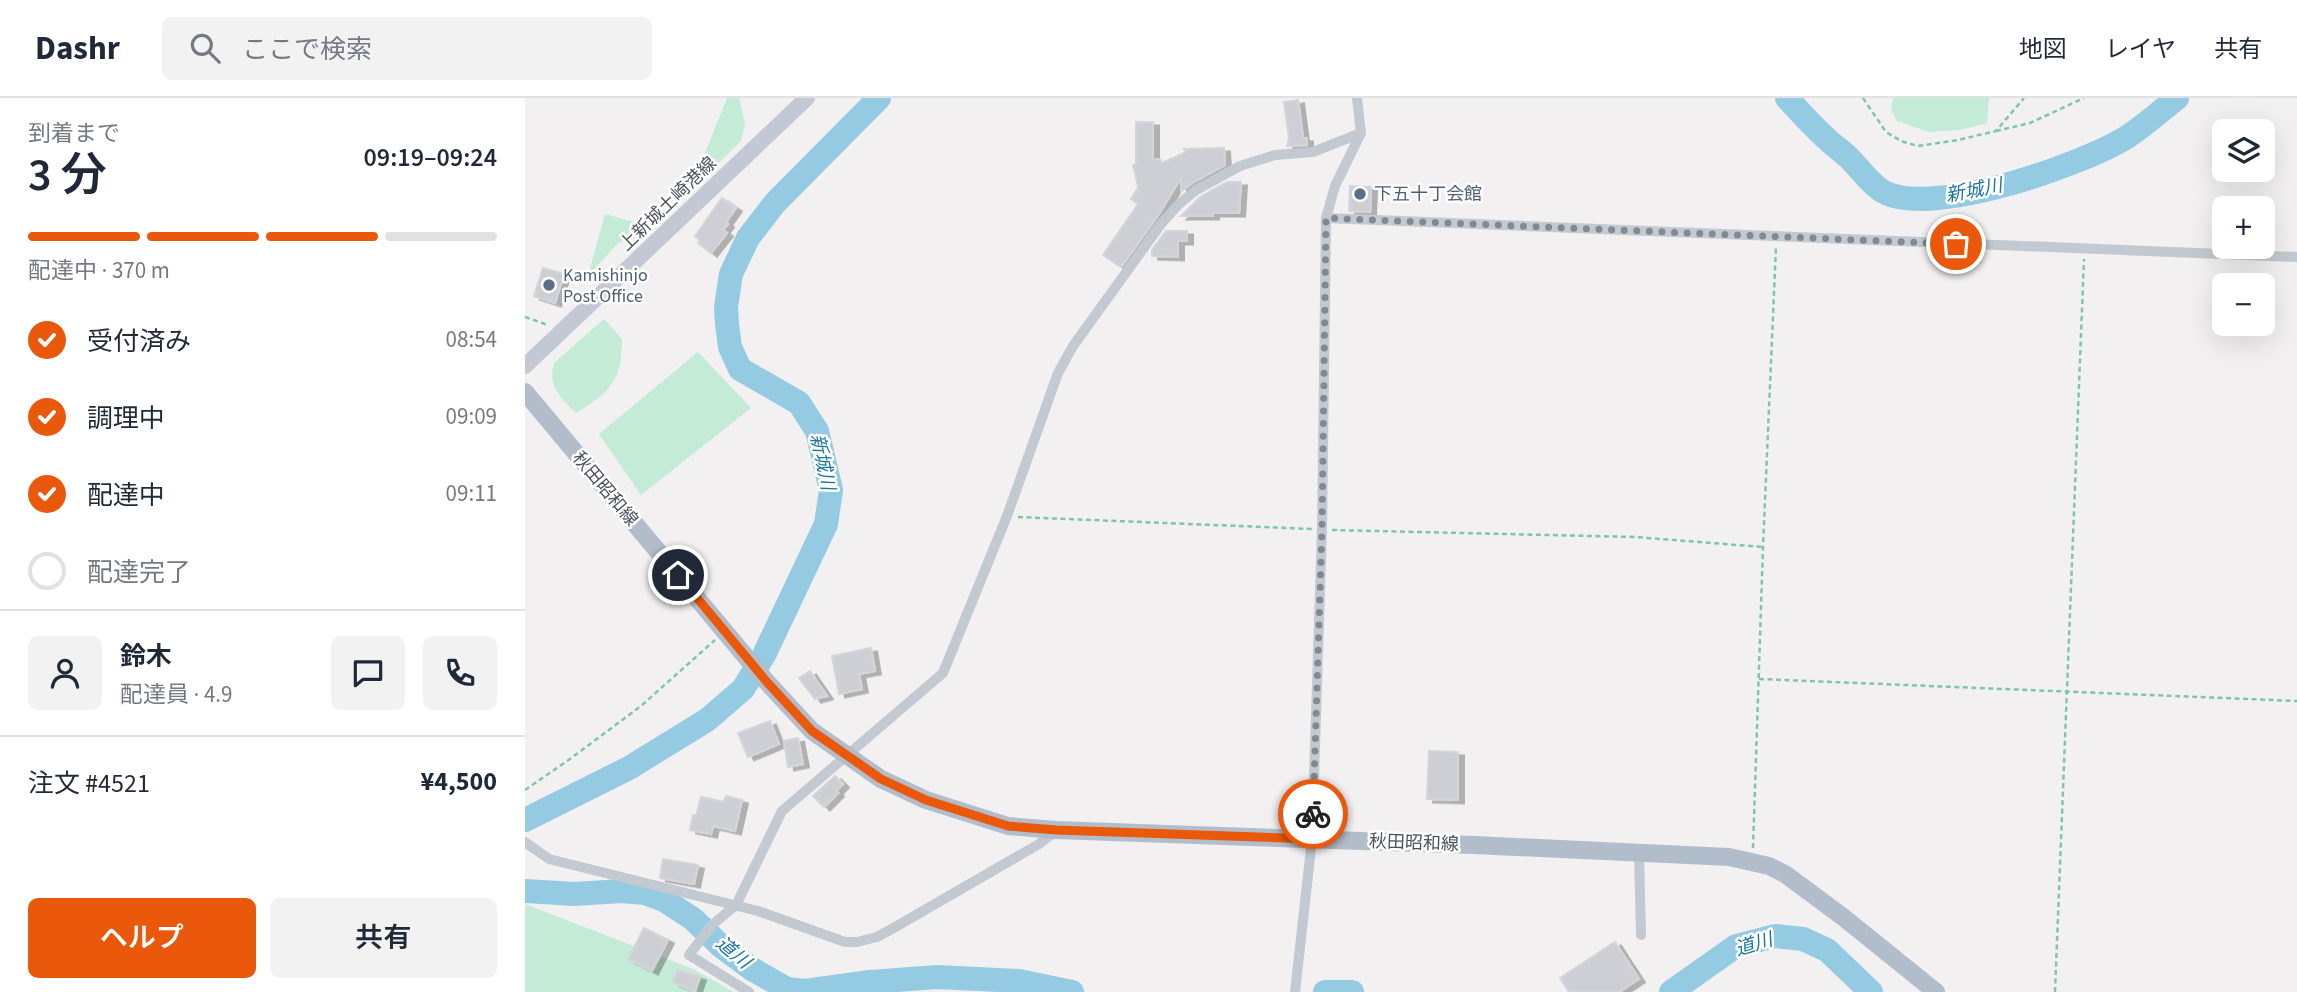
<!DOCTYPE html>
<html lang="ja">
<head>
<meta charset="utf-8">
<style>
  body { margin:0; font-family:"Source Sans 3","Noto Sans JP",sans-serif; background:#f2f2f3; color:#1f2937; height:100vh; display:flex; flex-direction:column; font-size:26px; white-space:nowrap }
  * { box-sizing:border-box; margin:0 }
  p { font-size:23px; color:#747a83 }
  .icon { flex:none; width:38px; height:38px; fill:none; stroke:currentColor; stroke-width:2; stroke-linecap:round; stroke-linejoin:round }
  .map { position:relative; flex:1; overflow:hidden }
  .details { display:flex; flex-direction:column; background:#fff; width:525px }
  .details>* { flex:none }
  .fabs { position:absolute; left:1687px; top:21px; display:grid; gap:14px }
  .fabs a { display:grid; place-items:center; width:63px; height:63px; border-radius:10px; background:#fff; box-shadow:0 7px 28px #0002; font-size:35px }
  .pin { position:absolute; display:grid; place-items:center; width:60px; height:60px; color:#fff; margin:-30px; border:4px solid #fff; border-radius:50%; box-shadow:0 2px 7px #0007 }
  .courier { position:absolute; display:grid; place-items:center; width:70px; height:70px; margin:-35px; border:5px solid #ea580c; border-radius:50%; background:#fff; color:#222; box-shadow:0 2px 9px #0007 }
  .headline em { font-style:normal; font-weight:600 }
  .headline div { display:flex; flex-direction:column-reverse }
  .headline { display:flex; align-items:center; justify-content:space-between; height:119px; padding:0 28px }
  h1 { font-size:46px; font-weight:600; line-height:52px }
  .bar { display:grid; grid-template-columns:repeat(4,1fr); gap:10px 7px; align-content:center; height:84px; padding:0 28px }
  .bar i { height:9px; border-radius:5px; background:#e0e1e3 }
  .bar .on { background:#ea580c }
  .bar p { grid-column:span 4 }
  .line { display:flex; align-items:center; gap:18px; padding:0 28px; border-top:2px solid #e0e1e3 }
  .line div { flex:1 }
  .round { display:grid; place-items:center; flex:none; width:74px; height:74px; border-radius:10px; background:#f2f2f3 }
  ol { padding:0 28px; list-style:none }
  li { display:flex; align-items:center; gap:21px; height:77px }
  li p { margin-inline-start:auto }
  li .icon { padding:7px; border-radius:50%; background:#ea580c; color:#fff; stroke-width:4 }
  li:last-child { color:#747a83 }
  li i { width:38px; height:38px; border:4px solid #e0e1e3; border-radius:50% }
  .primary-button { display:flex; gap:14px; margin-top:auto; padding:14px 28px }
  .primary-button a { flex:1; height:80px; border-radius:10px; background:#ea580c; color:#fff; font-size:28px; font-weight:600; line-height:80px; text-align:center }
  .primary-button a+a { background:#f2f2f3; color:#1f2937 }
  header { display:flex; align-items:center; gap:42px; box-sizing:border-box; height:98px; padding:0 35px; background:#fff; border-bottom:2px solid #e0e1e3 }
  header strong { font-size:33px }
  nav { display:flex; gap:38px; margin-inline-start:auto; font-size:24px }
  .search { width:490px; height:63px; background:#f2f2f3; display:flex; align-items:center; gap:18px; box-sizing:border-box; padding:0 24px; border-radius:10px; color:#747a83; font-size:26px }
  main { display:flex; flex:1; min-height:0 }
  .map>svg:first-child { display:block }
</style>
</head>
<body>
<header>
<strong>Dashr</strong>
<div class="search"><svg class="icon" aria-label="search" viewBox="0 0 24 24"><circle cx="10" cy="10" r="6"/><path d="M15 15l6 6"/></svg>ここで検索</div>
<nav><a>地図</a><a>レイヤ</a><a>共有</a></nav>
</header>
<main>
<section class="details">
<div class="headline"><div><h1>3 分</h1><p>到着まで</p></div><em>09:19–09:24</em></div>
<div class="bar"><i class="on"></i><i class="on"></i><i class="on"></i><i></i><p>配達中 · 370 m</p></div>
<ol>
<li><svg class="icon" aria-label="check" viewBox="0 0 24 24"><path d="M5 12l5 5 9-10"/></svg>受付済み<p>08:54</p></li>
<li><svg class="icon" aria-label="check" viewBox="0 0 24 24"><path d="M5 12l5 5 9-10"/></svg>調理中<p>09:09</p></li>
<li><svg class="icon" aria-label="check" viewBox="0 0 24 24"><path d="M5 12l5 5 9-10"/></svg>配達中<p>09:11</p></li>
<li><i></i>配達完了</li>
</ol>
<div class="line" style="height:126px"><a class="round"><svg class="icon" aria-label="person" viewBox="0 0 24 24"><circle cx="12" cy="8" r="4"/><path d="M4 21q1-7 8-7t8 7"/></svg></a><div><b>鈴木</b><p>配達員 · 4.9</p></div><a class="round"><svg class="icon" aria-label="chat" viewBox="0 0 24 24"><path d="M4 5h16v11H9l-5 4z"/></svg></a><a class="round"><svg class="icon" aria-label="phone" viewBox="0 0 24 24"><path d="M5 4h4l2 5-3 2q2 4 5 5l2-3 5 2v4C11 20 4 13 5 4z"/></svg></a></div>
<div class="line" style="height:91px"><div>注文 #4521</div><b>¥4,500</b></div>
<div class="primary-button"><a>ヘルプ</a><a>共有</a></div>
</section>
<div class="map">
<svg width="1772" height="894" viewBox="0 0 1772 894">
  <defs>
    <filter id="shadow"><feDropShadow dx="6" dy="3.5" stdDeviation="0" flood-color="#0004"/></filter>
  </defs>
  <rect width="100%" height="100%" fill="#f2f0f0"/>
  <g fill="#c3ebd6">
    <polygon points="202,0 214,0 220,26 216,43 170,89 167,88"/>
    <polygon points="1368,0 1464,0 1462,25 1435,32 1404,34 1372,23 1366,12"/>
    <polygon points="80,116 127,129 122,136 93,145 63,178"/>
    <path d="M79,221L97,241C97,283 85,294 51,315C36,300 22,288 29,265Z"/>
    <polygon points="173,254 226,310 116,397 74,336"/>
    <polygon points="0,806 168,871 209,894 0,894"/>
  </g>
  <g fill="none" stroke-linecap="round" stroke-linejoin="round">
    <g stroke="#94cbe3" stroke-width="24">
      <path d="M1262,0C1275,14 1288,29 1303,42C1309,48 1317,53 1323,59C1335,70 1343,84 1357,93C1404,121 1557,67 1602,39C1619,28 1636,13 1652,0"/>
      <polyline points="0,722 104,670 182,622 218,591 239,557 301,426 306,392 292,333 274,305 215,271 205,249 202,226 201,209 206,176 223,140 250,105 354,0"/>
      <polyline points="0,793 49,796 97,793 120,795 139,802 168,821 196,848 227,871 262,891 280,893 345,884 412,879 494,883 547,894"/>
      <polyline points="800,894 827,894"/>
      <polyline points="1146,894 1211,848 1250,838 1278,841 1302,852 1346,894"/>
    </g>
  </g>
  <g fill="#cdcfd4" stroke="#d4d5da" stroke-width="2" filter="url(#shadow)">
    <polygon points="773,2 778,40 782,40 782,47 762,48 764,40 759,4"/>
    <polygon points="611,24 628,24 628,62 635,61 637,65 661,54 659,51 699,50 700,67 667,85 656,94 656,80 632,119 596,169 578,157 613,106 606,101 612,91 614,93 608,67 611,67"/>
    <polygon points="702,84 716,84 714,115 688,115 688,118 656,118 675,99"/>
    <polygon points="825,88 846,89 845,114 824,113"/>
    <polygon points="197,100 211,110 201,124 203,126 198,132 202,135 186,155 173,145 175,142 170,138"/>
    <polygon points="641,133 662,133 662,143 653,143 653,159 627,158 627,152"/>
    <polygon points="18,170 39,176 30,205 9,198"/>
    <polygon points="346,550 350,573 334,576 337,591 314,596 307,558"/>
    <polygon points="285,573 302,598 290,601 274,580"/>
    <polygon points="245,623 254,646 223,659 213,635"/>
    <polygon points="273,640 278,666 263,669 259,643"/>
    <polygon points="904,653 933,654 933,702 902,701"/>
    <polygon points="310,678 318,686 311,693 313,695 299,709 288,698"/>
    <polygon points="201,698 217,702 210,733 188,728 186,736 165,732 168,717 171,718 176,699 199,704"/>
    <polygon points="138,761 173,767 169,786 135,780"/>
    <polygon points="119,830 143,842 127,873 103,861"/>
    <polygon points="1090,844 1114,881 1094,894 1044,894 1035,880"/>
    <polygon points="152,872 175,879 170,894 148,884"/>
  </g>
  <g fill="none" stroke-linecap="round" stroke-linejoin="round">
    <g stroke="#7ec6a9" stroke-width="2.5" stroke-dasharray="5 3.5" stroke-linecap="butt">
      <polyline points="1338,0 1361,34 1376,43 1393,48 1433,42 1471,33 1499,0"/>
      <polyline points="1471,33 1505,25 1559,0"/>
      <polyline points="0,219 23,227"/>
      <polyline points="493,419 787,431"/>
      <polyline points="807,432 1110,439 1238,449"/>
      <polyline points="1234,581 1772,603"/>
      <polyline points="0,692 45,661 116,608 190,542"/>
      <polyline points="1228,750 1238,449 1251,148"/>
      <polyline points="1530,894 1559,161"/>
    </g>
    <g stroke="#c2c9d0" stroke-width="10">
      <polyline points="801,120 1772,159"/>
      <polyline points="0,744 24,761 233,813 320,844 332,844 352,839 372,828 514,746 531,733"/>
      <polyline points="1114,755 1116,837"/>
      <polyline points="224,894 164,857 187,827 211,807 257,713 418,575 482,418 533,275 548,248 636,126 653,107 671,92 715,68 750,57 788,54 836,35"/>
      <polyline points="770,894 787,741 797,431 801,120 810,88 836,35 832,0"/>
    </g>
    <polyline stroke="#c2c9d4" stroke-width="16" points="0,268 282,0"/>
    <polyline stroke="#b2bdcb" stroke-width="18" points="0,294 241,583 287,633 356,681 401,702 483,728 531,732 949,747 1204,759 1244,768 1260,776 1318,819 1411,894"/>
  </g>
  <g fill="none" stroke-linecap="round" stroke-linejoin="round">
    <polyline stroke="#84898f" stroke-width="7" stroke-dasharray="0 12.6" points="788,716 797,431 801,120 1431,146"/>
    <polyline stroke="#ea580c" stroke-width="9" points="153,477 241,583 287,633 356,681 401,702 483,728 531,732 787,741 788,716"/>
  </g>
  <g fill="#5c6f8a" stroke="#fff" stroke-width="2.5">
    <circle cx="835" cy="96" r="7"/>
    <circle cx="24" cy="187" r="7"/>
  </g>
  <g text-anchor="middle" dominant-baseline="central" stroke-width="5" stroke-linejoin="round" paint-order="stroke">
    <g font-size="18" fill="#4e5e75" stroke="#fff" text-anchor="start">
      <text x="849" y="96">下五十丁会館</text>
      <text x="38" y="177">Kamishinjo<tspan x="38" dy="21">Post Office</tspan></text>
    </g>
    <g font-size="18" fill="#49515b" stroke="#fff">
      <text transform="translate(143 106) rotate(-44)">上新城土崎港線</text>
      <text transform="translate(80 391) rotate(50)">秋田昭和線</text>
      <text transform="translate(889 745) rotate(2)">秋田昭和線</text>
    </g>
    <g font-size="19" font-style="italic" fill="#1b759d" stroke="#fff">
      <text transform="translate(1449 93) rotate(-11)">新城川</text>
      <text transform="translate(297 364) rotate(78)">新城川</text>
      <text transform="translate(1229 847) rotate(-17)">道川</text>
      <text transform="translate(208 855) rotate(40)">道川</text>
    </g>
  </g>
</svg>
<div class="fabs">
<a><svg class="icon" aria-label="layers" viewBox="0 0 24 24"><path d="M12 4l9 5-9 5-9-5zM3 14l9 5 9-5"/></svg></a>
<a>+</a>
<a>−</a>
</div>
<div class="pin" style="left:1431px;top:146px;background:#ea580c"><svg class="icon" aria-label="bag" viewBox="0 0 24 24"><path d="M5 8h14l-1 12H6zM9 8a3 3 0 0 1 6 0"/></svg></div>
<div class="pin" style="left:153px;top:477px;background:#1f2937"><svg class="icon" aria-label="home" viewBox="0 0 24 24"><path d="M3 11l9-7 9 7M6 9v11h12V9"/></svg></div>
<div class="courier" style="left:788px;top:716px"><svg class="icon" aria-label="bike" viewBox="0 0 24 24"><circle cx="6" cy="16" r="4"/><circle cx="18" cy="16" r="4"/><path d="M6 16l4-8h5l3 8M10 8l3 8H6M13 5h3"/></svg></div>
</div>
</main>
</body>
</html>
